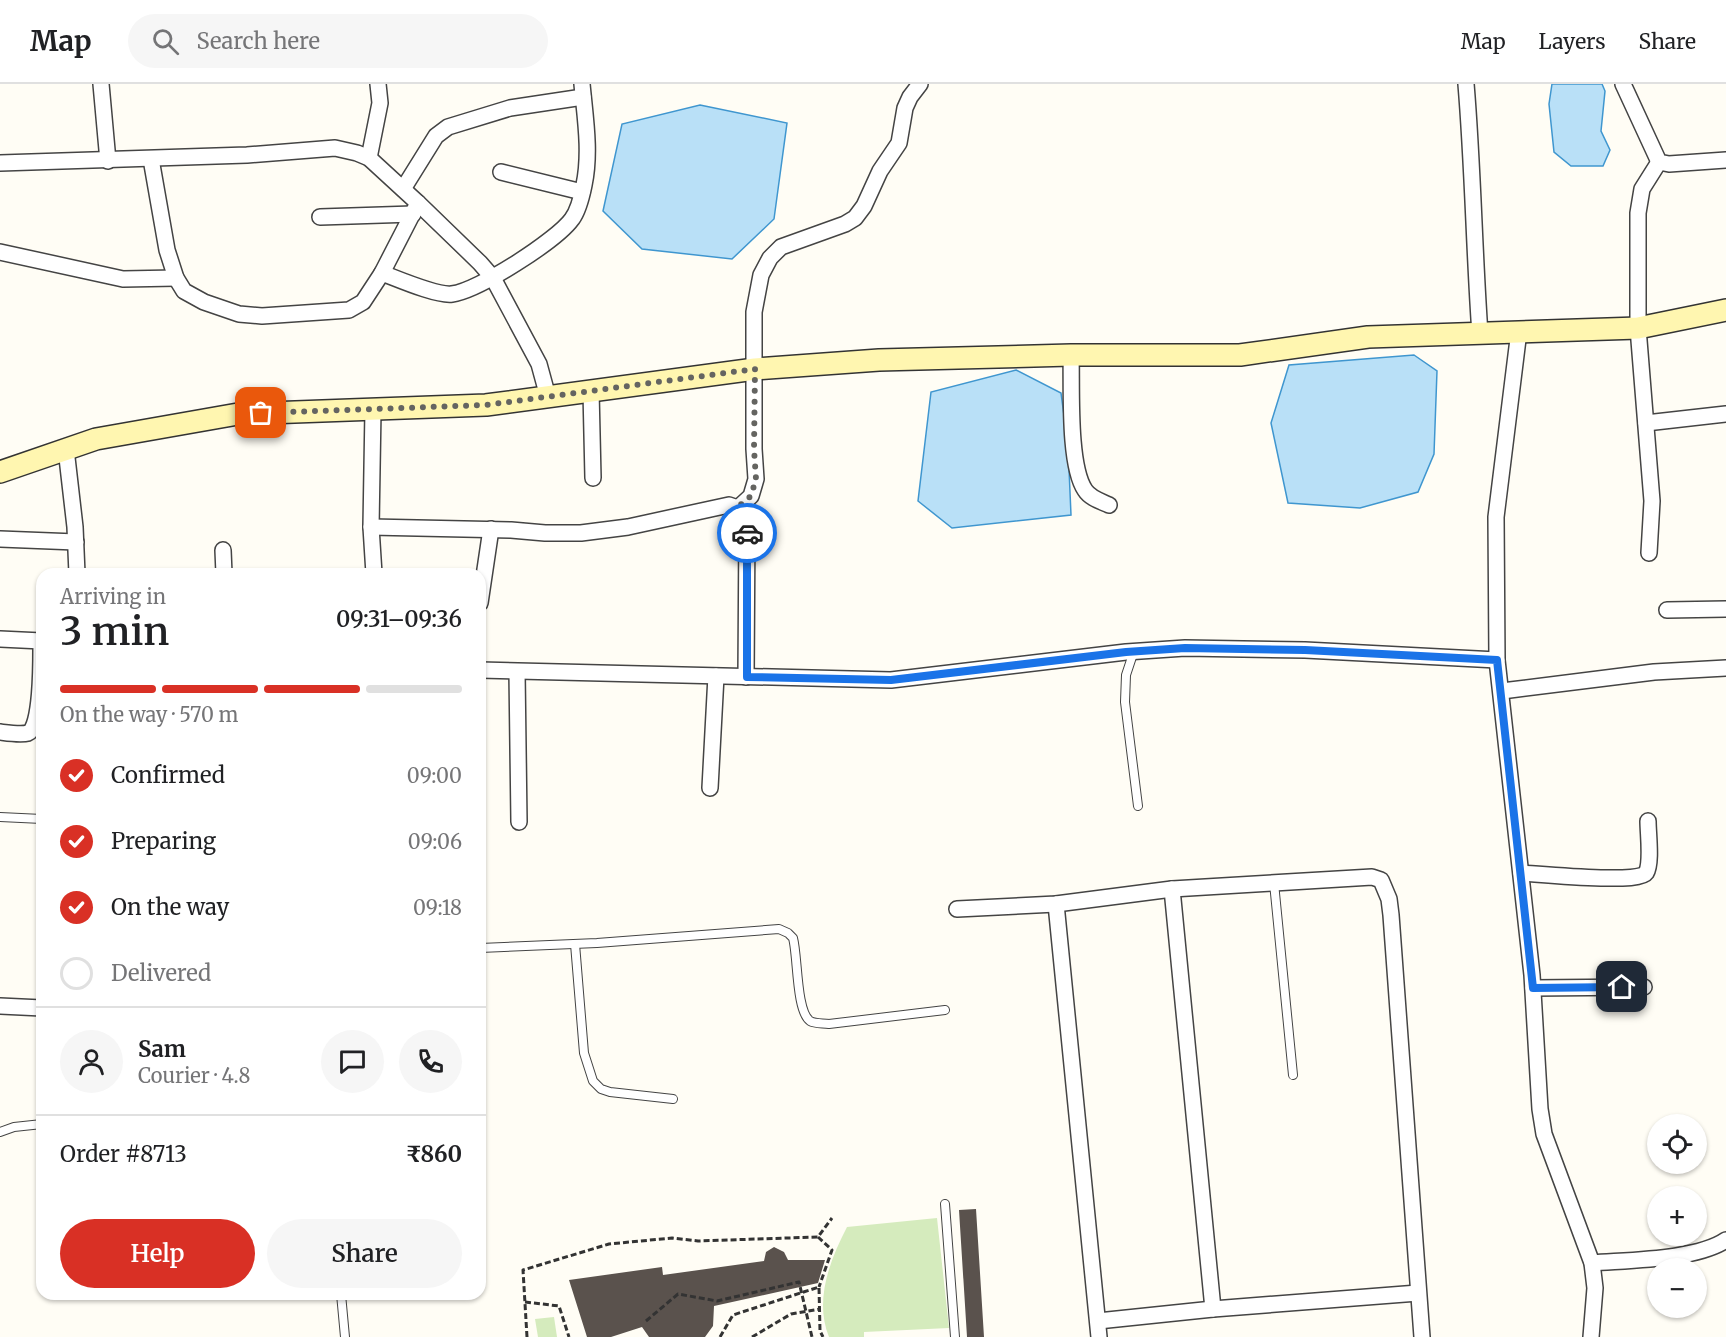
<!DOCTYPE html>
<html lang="en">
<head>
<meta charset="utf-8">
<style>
  body { margin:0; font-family:Merriweather,serif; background:#f6f6f6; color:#202124; height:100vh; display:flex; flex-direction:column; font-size:22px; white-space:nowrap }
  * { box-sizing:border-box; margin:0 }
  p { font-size:20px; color:#757577 }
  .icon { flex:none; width:33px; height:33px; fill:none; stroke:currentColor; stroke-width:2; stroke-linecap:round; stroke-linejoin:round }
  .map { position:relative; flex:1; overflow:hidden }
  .panel { position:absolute; left:36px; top:484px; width:450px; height:732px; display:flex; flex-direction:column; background:#fff; border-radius:18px; box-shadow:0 2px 4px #0004 }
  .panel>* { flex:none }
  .controls { position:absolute; left:1647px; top:1030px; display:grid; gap:12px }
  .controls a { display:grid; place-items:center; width:60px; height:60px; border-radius:50%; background:#fff; box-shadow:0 2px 4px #0004; font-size:30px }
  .pin { position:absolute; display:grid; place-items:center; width:51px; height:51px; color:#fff; margin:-26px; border-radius:12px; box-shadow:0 3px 9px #0006 }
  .courier { position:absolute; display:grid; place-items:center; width:60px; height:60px; margin:-30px; border:4px solid #1a73e8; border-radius:50%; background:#fff; color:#222; box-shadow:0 2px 8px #0007 }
  .headline em { font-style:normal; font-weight:600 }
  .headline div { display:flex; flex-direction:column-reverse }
  .headline { display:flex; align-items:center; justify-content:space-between; height:102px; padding:0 24px }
  h1 { font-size:39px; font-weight:600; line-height:45px }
  .bar { display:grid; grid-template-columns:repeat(4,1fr); gap:9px 6px; align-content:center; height:72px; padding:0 24px }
  .bar i { height:8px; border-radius:4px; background:#e0e0e0 }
  .bar .on { background:#d93025 }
  .bar p { grid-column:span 4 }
  .line { display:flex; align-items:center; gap:15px; padding:0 24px; border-top:2px solid #e0e0e0 }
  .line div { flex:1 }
  .round { display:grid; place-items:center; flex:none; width:63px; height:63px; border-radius:32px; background:#f6f6f6 }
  ol { padding:0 24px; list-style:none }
  li { display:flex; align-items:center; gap:18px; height:66px }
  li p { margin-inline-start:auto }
  li .icon { padding:6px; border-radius:50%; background:#d93025; color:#fff; stroke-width:4 }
  li:last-child { color:#757577 }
  li i { width:33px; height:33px; border:3px solid #e0e0e0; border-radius:50% }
  .action { display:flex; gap:12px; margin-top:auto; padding:12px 24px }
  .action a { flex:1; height:69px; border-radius:36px; background:#d93025; color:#fff; font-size:24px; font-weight:600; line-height:69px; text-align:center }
  .action a+a { background:#f6f6f6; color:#202124 }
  header { display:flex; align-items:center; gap:36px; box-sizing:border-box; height:84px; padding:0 30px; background:#fff; border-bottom:2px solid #e0e0e0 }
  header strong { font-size:28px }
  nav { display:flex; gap:33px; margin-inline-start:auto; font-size:21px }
  .search { width:420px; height:54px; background:#f6f6f6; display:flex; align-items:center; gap:15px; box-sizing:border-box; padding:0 21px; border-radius:33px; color:#757577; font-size:22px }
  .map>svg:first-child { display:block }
</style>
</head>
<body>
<header>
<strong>Map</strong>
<div class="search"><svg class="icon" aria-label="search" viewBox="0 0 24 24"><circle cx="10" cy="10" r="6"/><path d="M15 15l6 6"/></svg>Search here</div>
<nav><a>Map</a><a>Layers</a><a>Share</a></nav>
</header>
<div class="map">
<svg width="1726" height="1253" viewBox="0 0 1726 1253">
  <rect width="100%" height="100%" fill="#fffdf5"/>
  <g fill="#d5ebbd">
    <path d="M937,1134L949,1244L864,1248V1253H829C814,1216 830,1176 847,1143Z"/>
    <polygon points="554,1233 557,1253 538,1253 535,1235"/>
  </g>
  <g fill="#b9e0f7" stroke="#3f96cf" stroke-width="1.5">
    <polygon points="1552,0 1602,0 1605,7 1601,47 1610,66 1603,82 1571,82 1554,68 1549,20"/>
    <polygon points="700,21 787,39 774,135 732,175 642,165 603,127 622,40"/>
    <polygon points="1414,271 1437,287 1434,370 1418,408 1360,424 1288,419 1271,339 1289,281"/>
    <polygon points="1016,286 1061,309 1068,362 1071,431 952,444 918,417 931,308"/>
  </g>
  <g fill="#5a524d">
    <polygon points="976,1125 984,1253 967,1253 959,1126"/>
    <polygon points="774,1163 784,1168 788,1176 825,1176 818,1199 714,1222 713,1242 705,1253 649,1253 642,1243 611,1253 587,1253 569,1196 662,1183 663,1191 764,1177 766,1168"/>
  </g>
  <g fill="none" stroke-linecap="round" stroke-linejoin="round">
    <g stroke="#444" stroke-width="10">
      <g id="lane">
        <polyline points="1134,567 1126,591 1125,618 1138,722"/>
        <polyline points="0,733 42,735"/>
        <polyline points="1274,799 1293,991"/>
        <polyline points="575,860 584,969 593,997 601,1005 610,1008 673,1015"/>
        <path d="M480,864L597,859L779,845L788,849L793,854C798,872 796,927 810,937C815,940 823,939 829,940L945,926"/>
        <polyline points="0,1048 14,1043 42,1040"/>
        <polyline points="945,1120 955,1253"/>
        <polyline points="341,1210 345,1253"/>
      </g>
    </g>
    <g stroke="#444" stroke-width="18">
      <g id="street">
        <polyline points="101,0 108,77"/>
        <path d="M1466,0C1473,83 1474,166 1480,250"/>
        <polyline points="1623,0 1659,78 1669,80 1726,76"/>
        <polyline points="369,74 380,19 378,0"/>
        <polyline points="151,75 167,166 176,194 184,207 204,218 239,230 262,232 349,226 363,218 382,189 418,119"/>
        <polyline points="0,79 247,71 335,64 357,69 369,74 418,119 480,179 493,194 539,280 548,313"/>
        <polyline points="501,88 582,108"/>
        <polyline points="403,105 436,52 448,43 510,24 583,13"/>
        <polyline points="320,133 413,130"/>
        <polyline points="0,168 123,195 176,194"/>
        <path d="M382,189C398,195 437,212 452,210C478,207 557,156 572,135C578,127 582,111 584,101C591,68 585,33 582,0"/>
        <polyline points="1519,247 1496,433 1497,576 1532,891 1540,1025 1544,1050 1592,1179 1595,1204 1591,1253"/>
        <path d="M1071,271C1072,303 1068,381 1085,406C1090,414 1100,417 1109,421"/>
        <polyline points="591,307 593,394"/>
        <polyline points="373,326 371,443 374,490"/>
        <polyline points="1646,339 1726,330"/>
        <polyline points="66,365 75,443 77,490"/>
        <polyline points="738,424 751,412 756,395 754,365 754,228 761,191 770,174 781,163 845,140 855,134 864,122 880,87 899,59 905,24 910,13 920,0"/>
        <path d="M371,443L511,446L545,449H581L628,443L729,421C739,424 743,427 747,437L746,593"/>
        <polyline points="0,455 76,458"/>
        <polyline points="223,466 224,490"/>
        <polyline points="1649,469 1652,417 1638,244 1638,129 1642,105 1659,78"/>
        <polyline points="480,519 491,445"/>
        <polyline points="1667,526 1726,525"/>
        <polyline points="0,555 42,557"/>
        <polyline points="480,586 891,596 1126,568 1185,564 1305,566 1497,576"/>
        <polyline points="517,588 519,738"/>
        <polyline points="1502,607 1654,588 1726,584"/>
        <path d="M0,648C8,649 21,651 28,649C42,644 41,572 41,557"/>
        <polyline points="710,704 716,592"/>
        <path d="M1521,789C1539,790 1639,800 1646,789C1652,779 1648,750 1648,737"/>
        <polyline points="1172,805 1213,1225"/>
        <polyline points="1056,820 1099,1253"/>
        <polyline points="957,825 1056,820 1172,805 1372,793 1381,796 1389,815 1391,831 1422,1253"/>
        <polyline points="1533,904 1644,903"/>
        <polyline points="0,922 42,924"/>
        <path d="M1592,1179C1628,1176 1697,1176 1726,1156"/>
        <polyline points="1098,1237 1213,1225 1418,1209"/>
      </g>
    </g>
    <g stroke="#333" stroke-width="24">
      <polyline id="secondary" points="0,388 96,355 238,330 486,321 755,285 879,276 1071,271 1240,271 1368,253 1638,244 1726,226"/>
    </g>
    <g stroke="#333" stroke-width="3" stroke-dasharray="6 3" stroke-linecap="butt">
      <polyline points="818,1153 832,1166 819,1203"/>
      <polyline points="525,1218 559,1222 569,1253"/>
      <polyline points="646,1237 678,1210 717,1217 799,1198 812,1253"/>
      <polyline points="527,1253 523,1186 609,1160 672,1154 698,1157 818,1153 832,1134"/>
      <polyline points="720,1253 733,1231 819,1203 820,1247 823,1253"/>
      <polyline points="752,1253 791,1230 820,1225"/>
    </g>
    <use href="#lane" stroke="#fff" stroke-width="8"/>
    <use href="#street" stroke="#fff" stroke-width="15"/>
    <use href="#secondary" stroke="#fff6b0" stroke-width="21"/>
  </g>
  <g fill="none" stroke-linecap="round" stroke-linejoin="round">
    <path stroke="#646461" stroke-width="6" stroke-dasharray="0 10.8" d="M261,329L486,321L755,285L754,365L756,395L751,412L738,423C746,432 747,438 747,449"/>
    <polyline stroke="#1a73e8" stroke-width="8" points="747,449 747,593 891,596 1126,568 1185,564 1305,566 1497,576 1533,904 1622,903"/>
  </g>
</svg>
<div class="controls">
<a><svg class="icon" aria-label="locate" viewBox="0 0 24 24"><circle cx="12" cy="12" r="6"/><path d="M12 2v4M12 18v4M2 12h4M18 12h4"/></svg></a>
<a>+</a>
<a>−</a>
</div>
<div class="pin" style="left:261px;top:329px;background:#ea580c"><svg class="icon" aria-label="bag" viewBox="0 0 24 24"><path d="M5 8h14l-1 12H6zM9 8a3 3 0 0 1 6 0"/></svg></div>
<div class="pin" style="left:1622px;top:903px;background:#1f2937"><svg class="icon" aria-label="home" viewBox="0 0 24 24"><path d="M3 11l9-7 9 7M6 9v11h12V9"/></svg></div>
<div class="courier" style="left:747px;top:449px"><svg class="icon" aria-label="car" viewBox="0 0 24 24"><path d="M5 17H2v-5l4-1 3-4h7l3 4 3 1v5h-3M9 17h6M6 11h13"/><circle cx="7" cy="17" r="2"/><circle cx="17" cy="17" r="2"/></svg></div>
<section class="panel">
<div class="headline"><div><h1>3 min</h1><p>Arriving in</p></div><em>09:31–09:36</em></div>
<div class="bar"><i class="on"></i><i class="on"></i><i class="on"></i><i></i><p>On the way · 570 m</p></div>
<ol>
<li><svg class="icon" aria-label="check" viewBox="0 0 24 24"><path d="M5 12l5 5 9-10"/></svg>Confirmed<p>09:00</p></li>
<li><svg class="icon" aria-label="check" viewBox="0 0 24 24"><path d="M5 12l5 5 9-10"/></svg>Preparing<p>09:06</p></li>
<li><svg class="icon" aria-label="check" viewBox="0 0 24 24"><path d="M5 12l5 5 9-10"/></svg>On the way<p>09:18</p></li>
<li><i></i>Delivered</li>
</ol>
<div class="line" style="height:108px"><a class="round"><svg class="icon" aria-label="person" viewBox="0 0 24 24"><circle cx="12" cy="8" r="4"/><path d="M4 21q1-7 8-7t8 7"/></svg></a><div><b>Sam</b><p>Courier · 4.8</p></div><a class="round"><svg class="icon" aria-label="chat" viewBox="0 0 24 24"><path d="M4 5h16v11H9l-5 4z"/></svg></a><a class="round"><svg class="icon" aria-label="phone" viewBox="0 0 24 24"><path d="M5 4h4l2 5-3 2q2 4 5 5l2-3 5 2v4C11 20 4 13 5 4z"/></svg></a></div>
<div class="line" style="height:78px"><div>Order #8713</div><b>₹860</b></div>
<div class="action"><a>Help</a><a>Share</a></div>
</section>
</div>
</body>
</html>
